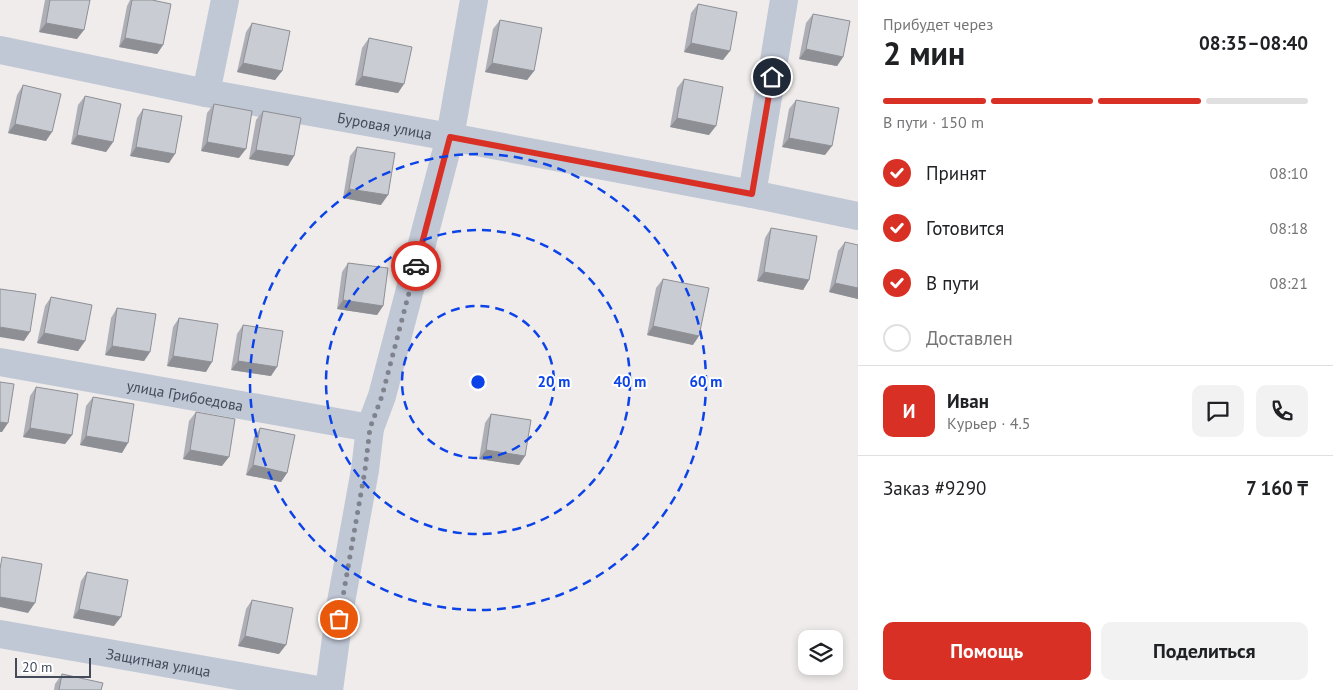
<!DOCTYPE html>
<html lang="ru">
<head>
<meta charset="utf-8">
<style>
  body { margin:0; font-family:"PT Sans",sans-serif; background:#f2f2f2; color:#202124; height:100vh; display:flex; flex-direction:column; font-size:19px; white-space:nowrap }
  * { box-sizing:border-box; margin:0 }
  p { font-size:16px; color:#757577 }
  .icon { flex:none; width:28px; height:28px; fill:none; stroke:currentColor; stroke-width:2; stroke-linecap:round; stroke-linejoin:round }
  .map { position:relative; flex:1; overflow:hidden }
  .sheet { display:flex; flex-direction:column; background:#fff; width:475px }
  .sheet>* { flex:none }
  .tools { position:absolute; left:798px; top:630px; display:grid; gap:10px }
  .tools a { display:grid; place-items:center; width:45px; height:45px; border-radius:10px; background:#fff; box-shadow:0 2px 8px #0003; font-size:25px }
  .scale { position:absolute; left:15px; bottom:12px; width:76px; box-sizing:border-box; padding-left:5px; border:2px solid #434b5a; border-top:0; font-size:14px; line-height:18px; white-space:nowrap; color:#434b5a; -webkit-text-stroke:4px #fff; paint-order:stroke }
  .pin { position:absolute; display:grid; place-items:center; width:42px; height:42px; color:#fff; margin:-21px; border:2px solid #fff; border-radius:50%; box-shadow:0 1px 5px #0007 }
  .courier { position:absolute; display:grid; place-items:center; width:50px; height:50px; margin:-25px; border:4px solid #d93025; border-radius:50%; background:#fff; color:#222; box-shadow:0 1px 6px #0007 }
  .headline em { font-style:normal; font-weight:700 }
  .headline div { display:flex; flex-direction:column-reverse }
  .headline { display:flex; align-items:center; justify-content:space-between; height:85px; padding:0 25px }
  h1 { font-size:32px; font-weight:700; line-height:38px }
  .bar { display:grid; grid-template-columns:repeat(4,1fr); gap:8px 5px; align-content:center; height:60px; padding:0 25px }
  .bar i { height:6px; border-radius:4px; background:#e0e0e0 }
  .bar .current { background:#d93025 }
  .bar p { grid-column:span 4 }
  .line { display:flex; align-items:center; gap:12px; padding:0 25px; border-top:1px solid #e0e0e0 }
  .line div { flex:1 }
  .round { display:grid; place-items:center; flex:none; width:52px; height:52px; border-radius:10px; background:#f2f2f2 }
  ol { padding:0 25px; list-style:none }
  li { display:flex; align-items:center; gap:15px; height:55px }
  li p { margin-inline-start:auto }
  li .icon { padding:5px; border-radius:50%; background:#d93025; color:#fff; stroke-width:4 }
  li:last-child { color:#757577 }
  li i { width:28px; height:28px; border:2px solid #e0e0e0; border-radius:50% }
  .primary-button { display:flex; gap:10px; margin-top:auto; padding:10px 25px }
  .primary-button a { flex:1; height:58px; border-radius:10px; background:#d93025; color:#fff; font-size:20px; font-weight:700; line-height:58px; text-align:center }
  .primary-button a+a { background:#f2f2f2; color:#202124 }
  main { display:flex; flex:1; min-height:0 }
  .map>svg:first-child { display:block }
</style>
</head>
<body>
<main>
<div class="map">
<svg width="858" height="690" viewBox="0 0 858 690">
  <rect width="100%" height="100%" fill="#efeceb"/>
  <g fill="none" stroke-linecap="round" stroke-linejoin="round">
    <g stroke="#c0c7d5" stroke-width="28">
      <path id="s1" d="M0,50L206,93L450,137L752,194L858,216"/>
      <polyline points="206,93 225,0"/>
      <polyline points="752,194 784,0"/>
      <path id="s2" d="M0,362L370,428"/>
      <path id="s3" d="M0,634L318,690"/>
      <polyline points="329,690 341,602 365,470 370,428 382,396 450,137 474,0"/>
    </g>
  </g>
  <g fill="#aeafb6">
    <polygon points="45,0 90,0 77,39 39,32"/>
    <polygon points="130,0 152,0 163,45 157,54 119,47 127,6"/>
    <polygon points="698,4 723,60 684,52 691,13"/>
    <polygon points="813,14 843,57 837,66 799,59 806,23"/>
    <polygon points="500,20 534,71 527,80 485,72 493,29"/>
    <polygon points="252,23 282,71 275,80 237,72 246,32"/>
    <polygon points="369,38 398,93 355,85 362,48"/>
    <polygon points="684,79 709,135 670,127 677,88"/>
    <polygon points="23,85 46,141 8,133 17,95"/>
    <polygon points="85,96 113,142 106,152 71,144 78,105"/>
    <polygon points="796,100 825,155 782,147 789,109"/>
    <polygon points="214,104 239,158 201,151 207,113"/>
    <polygon points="143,109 169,163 130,156 137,118"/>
    <polygon points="263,111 294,156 288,166 249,159 256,120"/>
    <polygon points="357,147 381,205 343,198 350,156"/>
    <polygon points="771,228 809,280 803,290 757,281 765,238"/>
    <polygon points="845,242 858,299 829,292 838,251"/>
    <polygon points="348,263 383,306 377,315 337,309 342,272"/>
    <polygon points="663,279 693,345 647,335 656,288"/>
    <polygon points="51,297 85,341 78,351 37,343 45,306"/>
    <polygon points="117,308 150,352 144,361 105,355 111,318"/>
    <polygon points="179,318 206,372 167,366 173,327"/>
    <polygon points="243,325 271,376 231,370 237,334"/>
    <polygon points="36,387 72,435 65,444 23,437 30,396"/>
    <polygon points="93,397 122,453 80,445 86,406"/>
    <polygon points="196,412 222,466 183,459 189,421"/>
    <polygon points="491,414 525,456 519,465 479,459 485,423"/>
    <polygon points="260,428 287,473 281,482 246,475 254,437"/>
    <polygon points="87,572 114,626 73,618 81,581"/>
    <polygon points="252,600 279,654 238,646 246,609"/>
    <polygon points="62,674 101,690 54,690 55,684"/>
  </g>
  <g fill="#8d8f94">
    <polygon points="46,23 84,30 77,39 39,32"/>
    <polygon points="125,38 163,45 157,54 119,47"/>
    <polygon points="691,43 730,51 723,60 684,52"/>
    <polygon points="806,49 843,57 837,66 799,59"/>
    <polygon points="243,63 282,71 275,80 237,72"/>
    <polygon points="492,63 534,71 527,80 485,72"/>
    <polygon points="362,76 404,84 398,93 355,85"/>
    <polygon points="677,118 716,126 709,135 670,127"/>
    <polygon points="15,124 52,132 46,141 8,133"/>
    <polygon points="77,135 113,142 106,152 71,144"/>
    <polygon points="789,138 832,146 825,155 782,147"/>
    <polygon points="207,142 246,149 239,158 201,151"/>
    <polygon points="136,147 175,154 169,163 130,156"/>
    <polygon points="256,150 294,156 288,166 249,159"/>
    <polygon points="349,189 388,195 381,205 343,198"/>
    <polygon points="764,272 809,280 803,290 757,281"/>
    <polygon points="835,283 858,288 858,299 829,292"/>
    <polygon points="343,300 383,306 377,315 337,309"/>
    <polygon points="653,326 699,336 693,345 647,335"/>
    <polygon points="0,327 30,332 24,341 0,337"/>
    <polygon points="44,333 85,341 78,351 37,343"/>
    <polygon points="112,346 150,352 144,361 105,355"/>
    <polygon points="173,356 212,362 206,372 167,366"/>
    <polygon points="238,361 277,367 271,376 231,370"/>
    <polygon points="0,422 8,423 2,432 0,432"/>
    <polygon points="30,428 72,435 65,444 23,437"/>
    <polygon points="86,436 128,443 122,453 80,445"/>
    <polygon points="190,450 229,457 222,466 183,459"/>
    <polygon points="486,450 525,456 519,465 479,459"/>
    <polygon points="253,465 287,473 281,482 246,475"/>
    <polygon points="0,597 35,603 28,613 0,607"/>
    <polygon points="79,609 121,617 114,626 73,618"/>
    <polygon points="245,636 286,645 279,654 238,646"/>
  </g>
  <g fill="#caccd4" stroke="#8d8f94">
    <polygon points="50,0 90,0 84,30 46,23"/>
    <polygon points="132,0 152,0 171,4 163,45 125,38"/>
    <polygon points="698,4 737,12 730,51 691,43"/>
    <polygon points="813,14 850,21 843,57 806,49"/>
    <polygon points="500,20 542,28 534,71 492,63"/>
    <polygon points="252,23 290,31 282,71 243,63"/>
    <polygon points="369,38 412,47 404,84 362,76"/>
    <polygon points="684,79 723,87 716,126 677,118"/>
    <polygon points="23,85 61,94 52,132 15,124"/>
    <polygon points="85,96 121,104 113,142 77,135"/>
    <polygon points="796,100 839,108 832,146 789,138"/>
    <polygon points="214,104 252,111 246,149 207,142"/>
    <polygon points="143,109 182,116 175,154 136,147"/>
    <polygon points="263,111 301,118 294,156 256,150"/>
    <polygon points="357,147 395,153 388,195 349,189"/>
    <polygon points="771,228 817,236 809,280 764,272"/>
    <polygon points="845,242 858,245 858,288 835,283"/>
    <polygon points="348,263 388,268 383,306 343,300"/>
    <polygon points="663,279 709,288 699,336 653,326"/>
    <polygon points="0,289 36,294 30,332 0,327"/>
    <polygon points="51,297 92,305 85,341 44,333"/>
    <polygon points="117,308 156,314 150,352 112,346"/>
    <polygon points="179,318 218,324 212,362 173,356"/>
    <polygon points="243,325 283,331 277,367 238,361"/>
    <polygon points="0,382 14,384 8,423 0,422"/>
    <polygon points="36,387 78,394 72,435 30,428"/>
    <polygon points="93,397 134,404 128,443 86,436"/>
    <polygon points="196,412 235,419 229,457 190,450"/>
    <polygon points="491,414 531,420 525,456 486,450"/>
    <polygon points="260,428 295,435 287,473 253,465"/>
    <polygon points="2,557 42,564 35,603 0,597 0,569"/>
    <polygon points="87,572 128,580 121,617 79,609"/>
    <polygon points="252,600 293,608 286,645 245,636"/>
    <polygon points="62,674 103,683 101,690 59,690"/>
  </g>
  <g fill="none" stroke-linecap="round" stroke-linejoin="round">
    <polyline stroke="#7f838d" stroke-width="5" stroke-dasharray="0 9" points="339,619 365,470 370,428 382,396 416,266"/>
    <polyline stroke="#d93025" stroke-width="6" points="416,266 450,137 752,194 772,77"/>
  </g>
  <g fill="none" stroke="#0c43e8" stroke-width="2.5" stroke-dasharray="9 6">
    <circle cx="478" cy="382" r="76"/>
    <circle cx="478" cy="382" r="152"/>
    <circle cx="478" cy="382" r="228"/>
  </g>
  <g text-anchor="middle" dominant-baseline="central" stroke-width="4" stroke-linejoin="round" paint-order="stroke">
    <g font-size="15" fill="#434b5a" stroke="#fff">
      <text stroke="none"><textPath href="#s1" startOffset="392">Буровая улица</textPath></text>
      <text stroke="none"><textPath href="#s2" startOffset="188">улица Грибоедова</textPath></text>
      <text stroke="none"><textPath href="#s3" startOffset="161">Защитная улица</textPath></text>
    </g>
  </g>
  <circle cx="478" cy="382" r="8" fill="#0c43e8" stroke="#fff" stroke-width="2.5"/>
  <g font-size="15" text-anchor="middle" font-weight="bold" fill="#0c43e8" stroke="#fff" stroke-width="4" stroke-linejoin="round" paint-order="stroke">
    <text x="554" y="387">20 m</text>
    <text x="630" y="387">40 m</text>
    <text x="706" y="387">60 m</text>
  </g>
</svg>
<div class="tools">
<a><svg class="icon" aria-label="layers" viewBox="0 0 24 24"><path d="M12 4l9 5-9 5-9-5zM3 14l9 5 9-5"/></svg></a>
</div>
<div class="scale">20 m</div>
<div class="pin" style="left:339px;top:619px;background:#ea580c"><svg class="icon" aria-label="bag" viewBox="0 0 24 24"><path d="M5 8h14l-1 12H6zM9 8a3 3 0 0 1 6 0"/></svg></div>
<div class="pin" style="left:772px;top:77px;background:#1f2937"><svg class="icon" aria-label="home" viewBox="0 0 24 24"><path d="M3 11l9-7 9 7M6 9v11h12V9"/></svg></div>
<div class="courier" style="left:416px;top:266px"><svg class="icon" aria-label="car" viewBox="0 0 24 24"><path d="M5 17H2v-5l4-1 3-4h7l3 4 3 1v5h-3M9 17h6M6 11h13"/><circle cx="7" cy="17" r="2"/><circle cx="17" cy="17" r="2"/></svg></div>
</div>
<section class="sheet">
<div class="headline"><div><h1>2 мин</h1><p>Прибудет через</p></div><em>08:35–08:40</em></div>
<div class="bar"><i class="current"></i><i class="current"></i><i class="current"></i><i></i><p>В пути · 150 m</p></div>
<ol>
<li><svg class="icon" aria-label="check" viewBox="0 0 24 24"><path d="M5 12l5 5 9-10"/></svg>Принят<p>08:10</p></li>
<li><svg class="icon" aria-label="check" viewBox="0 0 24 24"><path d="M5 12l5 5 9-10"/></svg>Готовится<p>08:18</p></li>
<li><svg class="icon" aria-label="check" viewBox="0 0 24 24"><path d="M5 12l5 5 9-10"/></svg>В пути<p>08:21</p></li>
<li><i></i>Доставлен</li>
</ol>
<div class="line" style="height:90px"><b class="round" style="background:#d93025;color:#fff">И</b><div><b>Иван</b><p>Курьер · 4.5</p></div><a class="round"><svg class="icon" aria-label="chat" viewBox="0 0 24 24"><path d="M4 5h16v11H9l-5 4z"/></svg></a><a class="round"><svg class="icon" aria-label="phone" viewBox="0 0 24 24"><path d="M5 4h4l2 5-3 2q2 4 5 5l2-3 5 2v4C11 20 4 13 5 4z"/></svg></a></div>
<div class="line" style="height:65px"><div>Заказ #9290</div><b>7 160 ₸</b></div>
<div class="primary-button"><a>Помощь</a><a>Поделиться</a></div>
</section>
</main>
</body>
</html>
